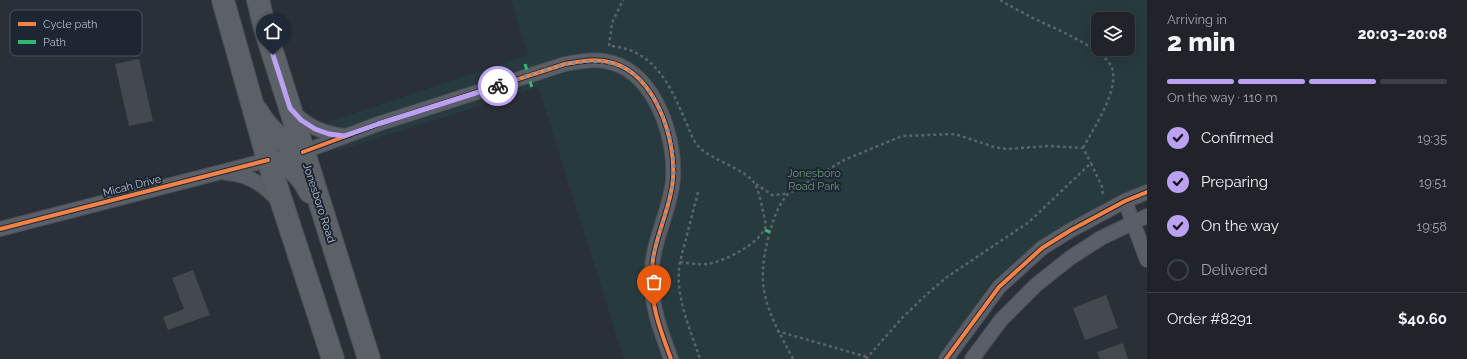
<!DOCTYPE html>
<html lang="en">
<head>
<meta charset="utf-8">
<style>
  body { margin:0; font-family:Raleway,sans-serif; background:#282c32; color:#f1f3f6; height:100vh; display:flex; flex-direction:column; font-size:15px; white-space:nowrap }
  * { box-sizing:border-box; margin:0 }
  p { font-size:13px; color:#a2a4a8 }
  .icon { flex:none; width:22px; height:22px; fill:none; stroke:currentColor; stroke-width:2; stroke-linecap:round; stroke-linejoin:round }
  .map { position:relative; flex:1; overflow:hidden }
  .drawer { display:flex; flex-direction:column; background:#20242a; width:320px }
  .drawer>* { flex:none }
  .controls { position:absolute; left:1091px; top:12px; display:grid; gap:8px }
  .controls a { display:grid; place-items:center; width:44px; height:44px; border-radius:8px; background:#20242a; box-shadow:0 4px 16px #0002,0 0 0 1px #3d4147; font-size:20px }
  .pin { position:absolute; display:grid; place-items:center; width:34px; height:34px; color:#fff; margin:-41px -17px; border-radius:50% 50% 50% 0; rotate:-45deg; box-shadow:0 0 4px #0007 }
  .pin .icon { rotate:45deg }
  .courier { position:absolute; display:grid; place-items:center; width:40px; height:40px; margin:-20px; border:3px solid #bca0f2; border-radius:50%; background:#fff; color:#222; box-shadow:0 1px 5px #0007 }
  .headline em { font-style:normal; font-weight:800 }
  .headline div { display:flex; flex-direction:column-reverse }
  .headline { display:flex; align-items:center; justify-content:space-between; height:68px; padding:0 20px }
  h1 { font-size:26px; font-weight:800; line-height:30px }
  .bar { display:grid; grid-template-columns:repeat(4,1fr); gap:6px 4px; align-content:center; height:48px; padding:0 20px }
  .bar i { height:5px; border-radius:3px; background:#3d4147 }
  .bar .on { background:#bca0f2 }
  .bar p { grid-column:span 4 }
  .line { display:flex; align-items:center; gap:10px; padding:0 20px; border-top:1px solid #3d4147 }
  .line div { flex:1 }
  ol { padding:0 20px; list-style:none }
  li { display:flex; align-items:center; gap:12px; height:44px }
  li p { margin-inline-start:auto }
  li .icon { padding:4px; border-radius:50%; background:#bca0f2; color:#111; stroke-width:4 }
  li:last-child { color:#a2a4a8 }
  li i { width:22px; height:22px; border:2px solid #3d4147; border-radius:50% }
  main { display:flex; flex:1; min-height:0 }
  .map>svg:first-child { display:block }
</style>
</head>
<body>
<main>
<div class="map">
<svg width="1147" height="359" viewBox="0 0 1147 359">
  <rect width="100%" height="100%" fill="#2a3038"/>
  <path fill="#273a3e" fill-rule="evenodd" d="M511,0H1147V187L1090,212L1040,241L991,282L940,359H624L538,87L338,151L328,122L528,55ZM1098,19H1128V49H1098Z"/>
  <g fill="#444950">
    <polygon points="139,59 153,121 129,126 115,64"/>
    <polygon points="193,270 210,315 168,330 163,317 184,309 172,278"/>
    <polygon points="1106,295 1118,328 1085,340 1073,308"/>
    <polygon points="1123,343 1128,359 1100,359 1097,352"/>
  </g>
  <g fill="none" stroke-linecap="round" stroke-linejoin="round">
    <g stroke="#484c53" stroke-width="16">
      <g id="minor">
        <path d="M292,111C307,126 322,133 344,136"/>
        <path d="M303,152L378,124L565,64C581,61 597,58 613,63C656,76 676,139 673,179C671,206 657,232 653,259C652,265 652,273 652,280C651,307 662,334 671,359"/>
        <path d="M226,173C247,174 265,185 278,201"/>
        <polyline points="1125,201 1147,260"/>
        <polyline points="0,229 268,160"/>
        <polyline points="946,359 999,287 1042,248 1071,230 1125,201 1147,192"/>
        <polyline points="972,359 1001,320 1036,285 1070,258 1101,238 1147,216"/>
      </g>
    </g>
    <g stroke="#484c55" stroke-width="24">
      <g id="primary">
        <polyline points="223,0 268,160 333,359"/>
        <polyline points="258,0 265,29 290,108 369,359"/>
        <path d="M257,111C267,129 284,143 303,152"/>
        <path d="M268,160C291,164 299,172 310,192"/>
      </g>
    </g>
    <g stroke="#5d636a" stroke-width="2.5" stroke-dasharray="3 3" stroke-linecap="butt">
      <path d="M1000,0C1010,6 1020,11 1029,16C1048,26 1111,50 1113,72C1116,95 1094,128 1083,148"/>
      <polyline points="609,46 612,23 623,0"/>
      <path d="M612,46C655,51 670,85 685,120C689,128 692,140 699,147C711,160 746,169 755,184C759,190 764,216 766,225C762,243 725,261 708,264C699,265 689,263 680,262"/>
      <polyline points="756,184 772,195 787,194"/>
      <path d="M698,192L680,262C674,295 690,328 700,359"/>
      <polyline points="777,331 867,357"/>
      <path d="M793,359C768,311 754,290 769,235C773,220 778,205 788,194L844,160L902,136L955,134L994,147L1007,149L1049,146L1083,148L1091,163"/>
      <polyline points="866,359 903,317 926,295 947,277 1029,222 1091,163 1102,187 1103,196"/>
    </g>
    <use href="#minor" stroke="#5a5e66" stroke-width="14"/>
    <use href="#primary" stroke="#5c6168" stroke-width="22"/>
    <g stroke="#33b770" stroke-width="3" stroke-dasharray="6 3" stroke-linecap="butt">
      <polyline points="525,64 532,88"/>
      <polyline points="765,230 770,232"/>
    </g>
    <g stroke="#1d2633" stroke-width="6">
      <g id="cycleway">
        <path d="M303,152L378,124L565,64C581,61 597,58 613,63C656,76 676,139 673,179C671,206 657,232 653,259C652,265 652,273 652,280C651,307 662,334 671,359"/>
        <polyline points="0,229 268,160"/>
        <polyline points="946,359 999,287 1042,248 1071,230 1125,201 1147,192"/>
      </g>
    </g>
    <use href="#cycleway" stroke="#f48246" stroke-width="4"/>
  </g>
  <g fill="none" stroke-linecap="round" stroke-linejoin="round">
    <path stroke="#848b96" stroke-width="4" stroke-dasharray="0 7.2" d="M498,86C559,66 625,32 660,110C670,131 676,159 673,181C669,207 658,232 653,258C651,274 653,290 654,306"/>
    <polyline stroke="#bca0f2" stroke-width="5" points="273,55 290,108 301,120 315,129 329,134 344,136 378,124 498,86"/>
  </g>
  <g text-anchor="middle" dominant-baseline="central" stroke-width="4" stroke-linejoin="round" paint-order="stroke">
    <g font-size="11" fill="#6b9a76" stroke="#1d2633">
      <text x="814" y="173">Jonesboro<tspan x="814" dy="13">Road Park</tspan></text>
    </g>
    <g font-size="11" fill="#b4bcc9" stroke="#1d2633">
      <text transform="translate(132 186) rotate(-14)">Micah Drive</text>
      <text transform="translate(319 203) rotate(72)">Jonesboro Road</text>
    </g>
  </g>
  <rect x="10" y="10" width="132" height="46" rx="6" fill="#1d2633" stroke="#4a5360" stroke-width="1"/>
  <rect x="18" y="22" width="18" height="4" fill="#f48246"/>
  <rect x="18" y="40" width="18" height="4" fill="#33b770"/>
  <g font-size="11" fill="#b4bcc9">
    <text x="43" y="28">Cycle path</text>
    <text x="43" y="46">Path</text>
  </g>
</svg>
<div class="controls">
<a><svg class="icon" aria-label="layers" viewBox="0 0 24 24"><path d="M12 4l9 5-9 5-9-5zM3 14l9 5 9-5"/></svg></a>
</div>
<div class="pin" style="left:654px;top:306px;background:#ea580c"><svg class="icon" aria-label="bag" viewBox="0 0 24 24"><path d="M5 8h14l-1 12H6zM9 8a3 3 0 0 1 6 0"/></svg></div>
<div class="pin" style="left:273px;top:55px;background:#1f2937"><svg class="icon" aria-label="home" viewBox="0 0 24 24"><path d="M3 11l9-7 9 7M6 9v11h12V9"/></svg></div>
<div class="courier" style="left:498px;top:86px"><svg class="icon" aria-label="bike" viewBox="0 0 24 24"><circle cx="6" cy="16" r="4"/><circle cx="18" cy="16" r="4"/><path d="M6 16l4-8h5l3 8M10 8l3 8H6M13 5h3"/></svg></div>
</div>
<section class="drawer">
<div class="headline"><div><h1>2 min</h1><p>Arriving in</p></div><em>20:03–20:08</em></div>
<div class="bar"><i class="on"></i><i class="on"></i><i class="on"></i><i></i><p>On the way · 110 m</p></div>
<ol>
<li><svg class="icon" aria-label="check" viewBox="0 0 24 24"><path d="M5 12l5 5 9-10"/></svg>Confirmed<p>19:35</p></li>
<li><svg class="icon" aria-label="check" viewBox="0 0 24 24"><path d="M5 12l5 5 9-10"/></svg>Preparing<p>19:51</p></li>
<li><svg class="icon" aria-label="check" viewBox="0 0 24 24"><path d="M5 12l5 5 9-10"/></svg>On the way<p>19:58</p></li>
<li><i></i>Delivered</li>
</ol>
<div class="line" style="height:52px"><div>Order #8291</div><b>$40.60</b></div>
</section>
</main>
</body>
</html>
